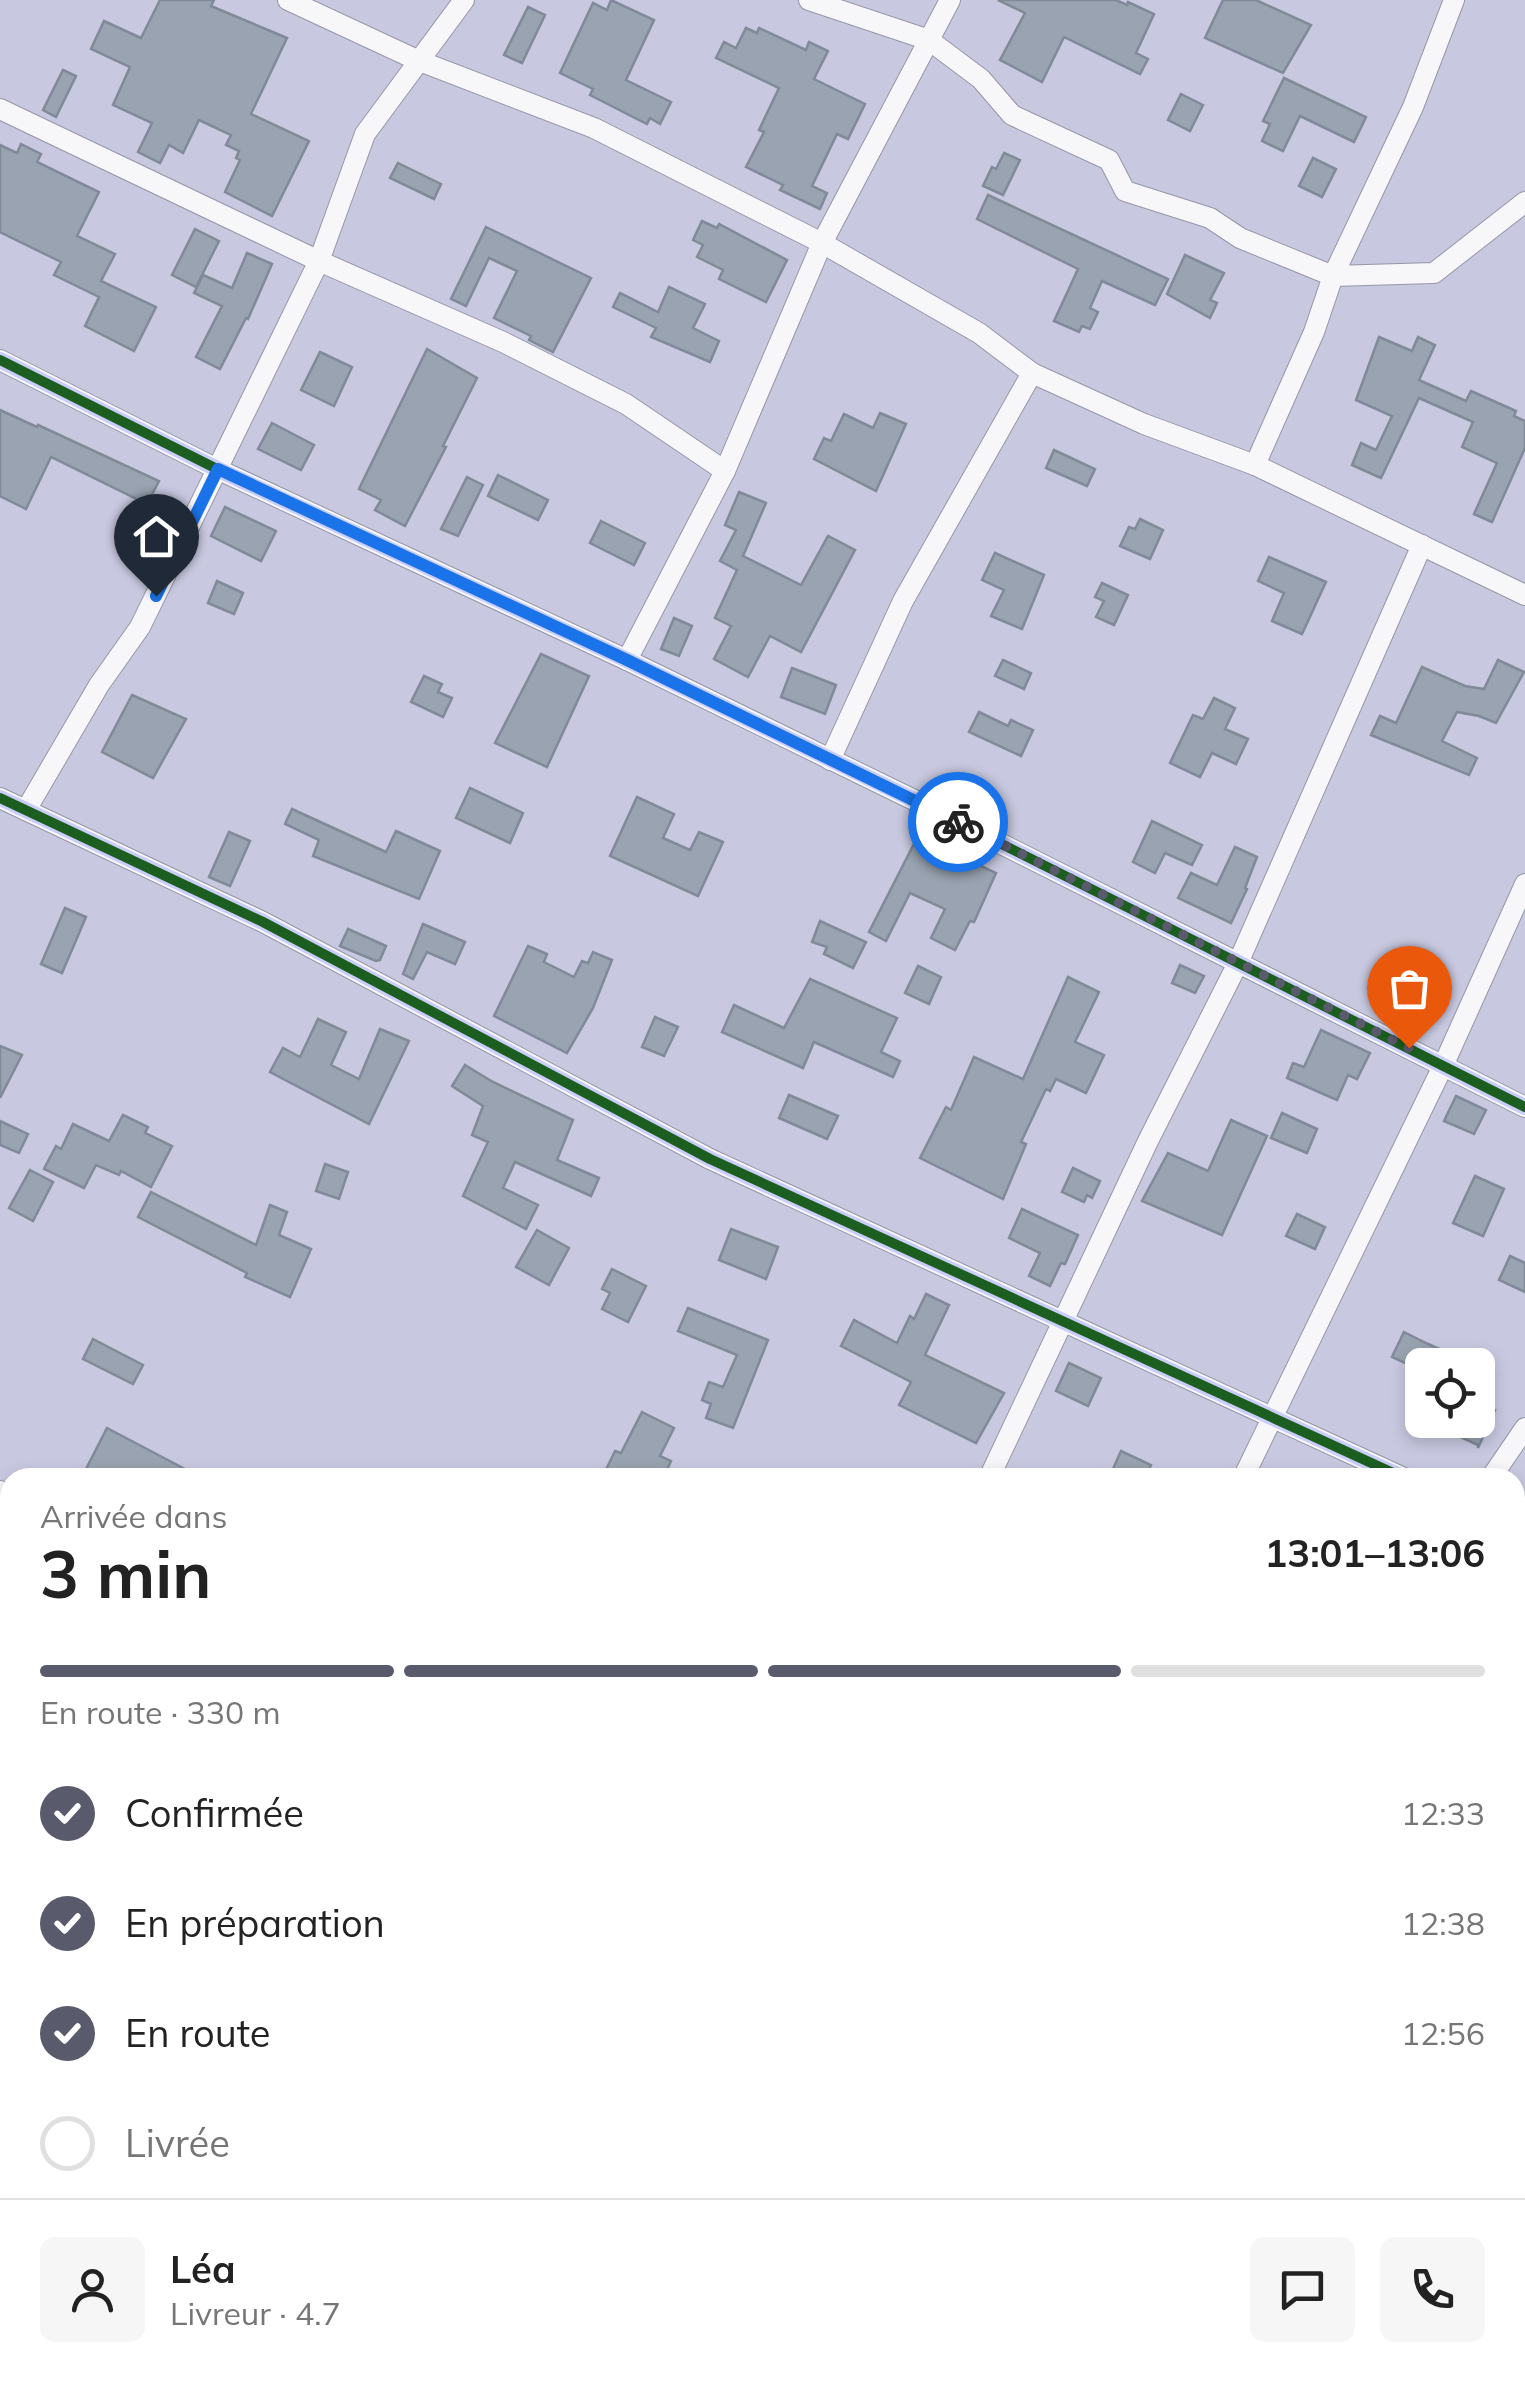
<!DOCTYPE html>
<html lang="fr">
<head>
<meta charset="utf-8">
<style>
  body { margin:0; font-family:Mulish,sans-serif; background:#f6f6f6; color:#222; height:100vh; display:flex; flex-direction:column; font-size:38px; white-space:nowrap }
  * { box-sizing:border-box; margin:0 }
  p { font-size:32px; color:#767676 }
  .icon { flex:none; width:55px; height:55px; fill:none; stroke:currentColor; stroke-width:2; stroke-linecap:round; stroke-linejoin:round }
  .map { position:relative; flex:1; overflow:hidden }
  .panel { position:absolute; left:0px; top:1468px; width:1525px; height:932px; display:flex; flex-direction:column; background:#fff; border-radius:30px 30px 0 0; box-shadow:0 5px 15px #0003 }
  .panel>* { flex:none }
  .fabs { position:absolute; left:1405px; top:1348px; display:grid; gap:20px }
  .fabs a { display:grid; place-items:center; width:90px; height:90px; border-radius:15px; background:#fff; box-shadow:0 5px 15px #0003; font-size:50px }
  .pin { position:absolute; display:grid; place-items:center; width:85px; height:85px; color:#fff; margin:-102px -42px; border-radius:50% 50% 50% 0; rotate:-45deg; box-shadow:0 0 10px #0007 }
  .pin .icon { rotate:45deg }
  .courier { position:absolute; display:grid; place-items:center; width:100px; height:100px; margin:-50px; border:8px solid #1a73e8; border-radius:50%; background:#fff; color:#222; box-shadow:0 2px 12px #0007 }
  .summary em { font-style:normal; font-weight:700 }
  .summary div { display:flex; flex-direction:column-reverse }
  .summary { display:flex; align-items:center; justify-content:space-between; height:170px; padding:0 40px }
  h1 { font-size:65px; font-weight:700; line-height:75px }
  .bar { display:grid; grid-template-columns:repeat(4,1fr); gap:15px 10px; align-content:center; height:120px; padding:0 40px }
  .bar i { height:12px; border-radius:8px; background:#e0e0e0 }
  .bar .active { background:#595a6c }
  .bar p { grid-column:span 4 }
  .line { display:flex; align-items:center; gap:25px; padding:0 40px; border-top:2px solid #e0e0e0 }
  .line div { flex:1 }
  .round { display:grid; place-items:center; flex:none; width:105px; height:105px; border-radius:15px; background:#f6f6f6 }
  ol { padding:0 40px; list-style:none }
  li { display:flex; align-items:center; gap:30px; height:110px }
  li p { margin-inline-start:auto }
  li .icon { padding:10px; border-radius:50%; background:#595a6c; color:#fff; stroke-width:4 }
  li:last-child { color:#767676 }
  li i { width:55px; height:55px; border:5px solid #e0e0e0; border-radius:50% }
  .map>svg:first-child { display:block }
</style>
</head>
<body>
<div class="map">
<svg width="1525" height="2398" viewBox="0 0 1525 2398">
  <rect width="100%" height="100%" fill="#c8c9e0"/>
  <g fill="#99a3b1" stroke="#808a98" stroke-width="2.5">
    <polygon points="160,0 214,0 211,6 287,38 251,114 309,141 272,216 225,192 240,160 236,158 239,151 226,145 231,135 199,120 183,153 169,145 160,163 138,152 152,123 113,105 130,67 91,49 104,21 141,38"/>
    <polygon points="611,0 654,20 626,80 671,102 660,124 650,118 647,124 631,116 590,95 593,89 560,73 593,3 607,10"/>
    <polygon points="998,0 1116,0 1127,5 1128,2 1154,14 1136,53 1148,59 1140,74 1064,37 1042,82 1000,60 1025,13"/>
    <polygon points="1223,0 1256,0 1311,25 1283,73 1205,38"/>
    <polygon points="528,7 545,15 522,63 504,55"/>
    <polygon points="746,28 757,33 759,28 806,50 809,42 828,51 814,79 865,104 848,139 837,134 812,186 827,193 820,209 780,190 783,185 746,167 764,132 759,130 779,88 716,58 724,42 736,48"/>
    <polygon points="63,70 76,76 56,117 43,110"/>
    <polygon points="1284,78 1366,117 1354,142 1300,116 1283,151 1262,141 1270,124 1263,121"/>
    <polygon points="1181,94 1203,105 1190,131 1168,120"/>
    <polygon points="21,144 41,154 37,162 99,192 77,236 115,254 101,281 156,307 134,351 85,326 99,297 54,275 61,262 0,232 0,145 17,153"/>
    <polygon points="1004,153 1020,160 1003,195 983,186 992,167 996,169"/>
    <polygon points="1313,158 1336,169 1322,197 1299,186"/>
    <polygon points="398,163 441,184 434,199 390,178"/>
    <polygon points="988,195 1168,279 1155,305 1102,281 1090,308 1098,312 1090,329 1082,326 1079,332 1054,321 1078,269 977,219"/>
    <polygon points="702,221 717,228 719,224 787,260 766,302 719,279 723,270 697,257 703,245 693,240"/>
    <polygon points="486,227 591,278 553,352 529,340 531,336 494,318 517,271 489,258 466,306 451,299"/>
    <polygon points="195,229 219,241 196,287 172,275"/>
    <polygon points="247,253 272,264 248,319 246,318 220,369 196,357 222,306 194,293 203,275 232,288"/>
    <polygon points="1185,255 1224,273 1210,300 1217,303 1210,318 1167,294"/>
    <polygon points="669,287 705,304 693,328 719,341 710,362 651,337 656,328 613,307 620,293 658,312"/>
    <polygon points="1379,337 1412,351 1418,337 1435,345 1419,380 1466,401 1471,391 1516,411 1514,416 1525,421 1525,448 1492,522 1474,514 1497,463 1462,447 1473,422 1419,398 1381,478 1352,465 1361,443 1376,450 1392,416 1356,400"/>
    <polygon points="427,349 477,378 443,446 446,447 405,526 375,510 381,500 359,489"/>
    <polygon points="320,352 352,367 334,406 301,390"/>
    <polygon points="0,410 37,427 38,425 159,481 147,504 51,457 26,509 0,496"/>
    <polygon points="880,413 906,424 876,491 814,459 824,438 831,441 844,414 873,428"/>
    <polygon points="272,423 314,445 301,470 258,449"/>
    <polygon points="1054,450 1095,469 1087,486 1046,468"/>
    <polygon points="498,475 548,500 538,520 488,496"/>
    <polygon points="467,477 483,485 458,536 441,529"/>
    <polygon points="739,492 766,503 743,556 801,585 828,536 855,550 801,652 770,636 748,677 714,659 731,626 715,618 737,570 720,561 736,530 725,525"/>
    <polygon points="225,507 276,531 261,561 211,536"/>
    <polygon points="1140,519 1163,530 1150,559 1120,546 1129,527 1135,529"/>
    <polygon points="601,521 645,543 634,565 590,543"/>
    <polygon points="995,553 1044,575 1022,629 991,616 1004,590 982,580"/>
    <polygon points="1269,557 1326,582 1302,634 1272,621 1284,593 1258,581"/>
    <polygon points="217,581 243,593 234,614 208,603"/>
    <polygon points="1102,583 1128,595 1114,625 1096,617 1104,601 1095,597"/>
    <polygon points="674,618 692,626 679,656 661,649"/>
    <polygon points="541,654 589,676 547,767 495,743"/>
    <polygon points="1003,660 1031,673 1024,689 995,676"/>
    <polygon points="1498,660 1524,672 1496,723 1479,716 1457,712 1442,741 1477,758 1469,775 1371,735 1380,716 1396,723 1422,667 1465,686 1484,689"/>
    <polygon points="792,668 836,685 825,714 781,697"/>
    <polygon points="424,676 442,684 438,692 452,698 443,717 411,702"/>
    <polygon points="132,695 186,719 153,778 102,752"/>
    <polygon points="1214,698 1235,708 1225,729 1248,739 1236,764 1212,753 1200,777 1170,763 1193,715 1203,719"/>
    <polygon points="979,712 1008,726 1011,720 1033,730 1021,756 969,732"/>
    <polygon points="470,788 523,813 510,843 456,818"/>
    <polygon points="637,797 674,814 663,838 690,850 699,832 723,842 698,896 610,856"/>
    <polygon points="292,809 386,852 396,831 440,851 419,899 313,856 319,840 285,824"/>
    <polygon points="1152,821 1202,845 1192,865 1165,853 1155,873 1133,862"/>
    <polygon points="229,832 250,841 230,886 209,877"/>
    <polygon points="918,836 996,873 974,922 970,921 955,950 931,938 945,909 910,893 886,941 869,932"/>
    <polygon points="1235,847 1257,857 1245,888 1247,889 1231,923 1178,898 1191,873 1217,885"/>
    <polygon points="65,908 86,917 62,973 41,964"/>
    <polygon points="820,921 866,942 853,968 824,954 827,947 812,942"/>
    <polygon points="423,924 465,942 455,964 427,952 413,979 403,974"/>
    <polygon points="348,929 386,946 380,960 376,961 340,946"/>
    <polygon points="528,946 547,954 544,962 574,977 582,961 588,963 593,952 612,960 593,1008 567,1053 494,1016"/>
    <polygon points="1180,965 1204,976 1195,993 1172,983"/>
    <polygon points="918,966 941,977 929,1004 905,993"/>
    <polygon points="1068,977 1099,992 1075,1042 1104,1055 1086,1093 1056,1079 1050,1091 1046,1089 1021,1142 1026,1144 1003,1199 920,1158 946,1107 951,1110 974,1057 1023,1079"/>
    <polygon points="810,979 897,1018 881,1052 900,1061 893,1077 814,1042 803,1068 722,1032 734,1005 784,1028"/>
    <polygon points="655,1017 678,1027 664,1056 642,1047"/>
    <polygon points="318,1019 346,1032 331,1065 359,1079 380,1029 409,1041 369,1124 270,1072 283,1048 300,1057"/>
    <polygon points="1321,1030 1370,1053 1357,1079 1348,1075 1337,1100 1287,1078 1293,1063 1304,1067"/>
    <polygon points="0,1046 22,1055 0,1098"/>
    <polygon points="465,1065 493,1082 573,1120 557,1160 599,1178 591,1196 515,1162 503,1188 538,1205 526,1229 463,1196 488,1142 472,1135 483,1106 452,1086"/>
    <polygon points="789,1095 838,1116 827,1139 779,1118"/>
    <polygon points="1456,1096 1486,1110 1474,1134 1444,1121"/>
    <polygon points="1282,1113 1317,1129 1307,1153 1271,1138"/>
    <polygon points="123,1115 148,1127 145,1133 172,1146 151,1187 121,1171 119,1175 96,1165 84,1188 44,1169 56,1146 61,1149 73,1124 109,1141"/>
    <polygon points="1231,1120 1267,1136 1222,1235 1142,1201 1168,1153 1208,1171"/>
    <polygon points="0,1121 28,1134 19,1153 0,1145"/>
    <polygon points="325,1164 348,1172 339,1199 316,1191"/>
    <polygon points="1073,1168 1100,1181 1092,1198 1087,1195 1084,1202 1062,1192"/>
    <polygon points="30,1170 53,1182 33,1221 9,1208"/>
    <polygon points="1475,1176 1504,1189 1483,1236 1453,1223"/>
    <polygon points="151,1192 256,1245 270,1205 287,1212 279,1235 311,1249 290,1297 245,1277 247,1273 138,1217"/>
    <polygon points="1022,1209 1078,1235 1065,1264 1061,1263 1050,1286 1029,1276 1040,1253 1009,1238"/>
    <polygon points="1297,1214 1325,1227 1315,1249 1286,1236"/>
    <polygon points="731,1229 778,1247 766,1279 719,1260"/>
    <polygon points="537,1230 569,1248 549,1285 516,1267"/>
    <polygon points="1510,1256 1525,1263 1525,1292 1499,1280"/>
    <polygon points="612,1269 646,1286 628,1322 602,1309 610,1293 602,1289"/>
    <polygon points="926,1294 949,1305 925,1355 1004,1393 976,1443 899,1405 911,1382 841,1346 854,1320 897,1343 910,1316 914,1319"/>
    <polygon points="688,1308 768,1340 733,1428 706,1418 711,1404 702,1400 709,1382 723,1387 737,1355 678,1331"/>
    <polygon points="1404,1332 1426,1343 1474,1365 1422,1365 1422,1371 1392,1357"/>
    <polygon points="93,1339 143,1365 133,1384 83,1359"/>
    <polygon points="1069,1363 1101,1378 1088,1406 1056,1391"/>
    <polygon points="1478,1402 1495,1410 1478,1448 1478,1445 1424,1420 1478,1420"/>
    <polygon points="642,1412 674,1428 660,1456 671,1461 663,1478 602,1478 615,1451 621,1453"/>
    <polygon points="107,1428 202,1478 98,1478 85,1471"/>
    <polygon points="1121,1451 1151,1465 1145,1478 1109,1478"/>
  </g>
  <g fill="none" stroke-linecap="round" stroke-linejoin="round">
    <g stroke="#9596a7" stroke-width="22">
      <g id="minor">
        <polyline points="288,0 417,60 594,128 822,243 979,333 1032,373 1144,424 1255,465 1525,595"/>
        <polyline points="809,0 929,40 981,79 1012,115 1109,160 1125,191 1210,218 1240,238 1333,276 1314,332 1255,465"/>
        <polyline points="1454,0 1413,107 1333,276 1434,273 1525,202"/>
        <polyline points="0,109 319,261 503,342 626,404 725,471 627,660"/>
        <polyline points="0,360 217,469 627,660 914,800 1525,1107"/>
        <polyline points="725,471 822,243 950,0"/>
        <polyline points="830,760 903,601 1032,373"/>
        <polyline points="0,798 263,922 710,1159 1404,1478"/>
        <polyline points="26,810 99,685 140,627 319,261 365,134 464,0"/>
        <polyline points="989,1478 1148,1141 1238,963 1422,545"/>
        <polyline points="1243,1478 1443,1066 1525,884"/>
        <polyline points="1491,1478 1525,1428"/>
        <polyline points="0,1491 10,1497"/>
        <polyline points="1515,1530 1525,1534"/>
        <polyline points="1515,1936 1525,1918"/>
        <polyline points="0,1979 10,1961"/>
        <polyline points="0,2282 10,2287"/>
        <polyline points="229,2390 253,2398"/>
        <polyline points="722,2390 737,2398"/>
        <polyline points="815,2398 818,2390"/>
        <polyline points="1252,2398 1257,2390"/>
      </g>
    </g>
    <use href="#minor" stroke="#f7f7fa" stroke-width="20"/>
    <g stroke="#cacdf9" stroke-width="16">
      <g id="cycleway">
        <polyline points="0,360 217,469 627,660 914,800 1525,1107"/>
        <polyline points="0,798 263,922 710,1159 1404,1478"/>
      </g>
    </g>
    <use href="#cycleway" stroke="#1b5e20" stroke-width="10"/>
  </g>
  <g fill="none" stroke-linecap="round" stroke-linejoin="round">
    <polyline stroke="#595a6c" stroke-width="10" stroke-dasharray="0 18" points="958,822 1409,1048"/>
    <polyline stroke="#1a73e8" stroke-width="12" points="156,596 218,469 627,660 958,822"/>
  </g>
</svg>
<div class="fabs">
<a><svg class="icon" aria-label="locate" viewBox="0 0 24 24"><circle cx="12" cy="12" r="6"/><path d="M12 2v4M12 18v4M2 12h4M18 12h4"/></svg></a>
</div>
<div class="pin" style="left:1409px;top:1048px;background:#ea580c"><svg class="icon" aria-label="bag" viewBox="0 0 24 24"><path d="M5 8h14l-1 12H6zM9 8a3 3 0 0 1 6 0"/></svg></div>
<div class="pin" style="left:156px;top:596px;background:#1f2937"><svg class="icon" aria-label="home" viewBox="0 0 24 24"><path d="M3 11l9-7 9 7M6 9v11h12V9"/></svg></div>
<div class="courier" style="left:958px;top:822px"><svg class="icon" aria-label="bike" viewBox="0 0 24 24"><circle cx="6" cy="16" r="4"/><circle cx="18" cy="16" r="4"/><path d="M6 16l4-8h5l3 8M10 8l3 8H6M13 5h3"/></svg></div>
<section class="panel">
<div class="summary"><div><h1>3 min</h1><p>Arrivée dans</p></div><em>13:01–13:06</em></div>
<div class="bar"><i class="active"></i><i class="active"></i><i class="active"></i><i></i><p>En route · 330 m</p></div>
<ol>
<li><svg class="icon" aria-label="check" viewBox="0 0 24 24"><path d="M5 12l5 5 9-10"/></svg>Confirmée<p>12:33</p></li>
<li><svg class="icon" aria-label="check" viewBox="0 0 24 24"><path d="M5 12l5 5 9-10"/></svg>En préparation<p>12:38</p></li>
<li><svg class="icon" aria-label="check" viewBox="0 0 24 24"><path d="M5 12l5 5 9-10"/></svg>En route<p>12:56</p></li>
<li><i></i>Livrée</li>
</ol>
<div class="line" style="height:180px"><a class="round"><svg class="icon" aria-label="person" viewBox="0 0 24 24"><circle cx="12" cy="8" r="4"/><path d="M4 21q1-7 8-7t8 7"/></svg></a><div><b>Léa</b><p>Livreur · 4.7</p></div><a class="round"><svg class="icon" aria-label="chat" viewBox="0 0 24 24"><path d="M4 5h16v11H9l-5 4z"/></svg></a><a class="round"><svg class="icon" aria-label="phone" viewBox="0 0 24 24"><path d="M5 4h4l2 5-3 2q2 4 5 5l2-3 5 2v4C11 20 4 13 5 4z"/></svg></a></div>
</section>
</div>
</body>
</html>
